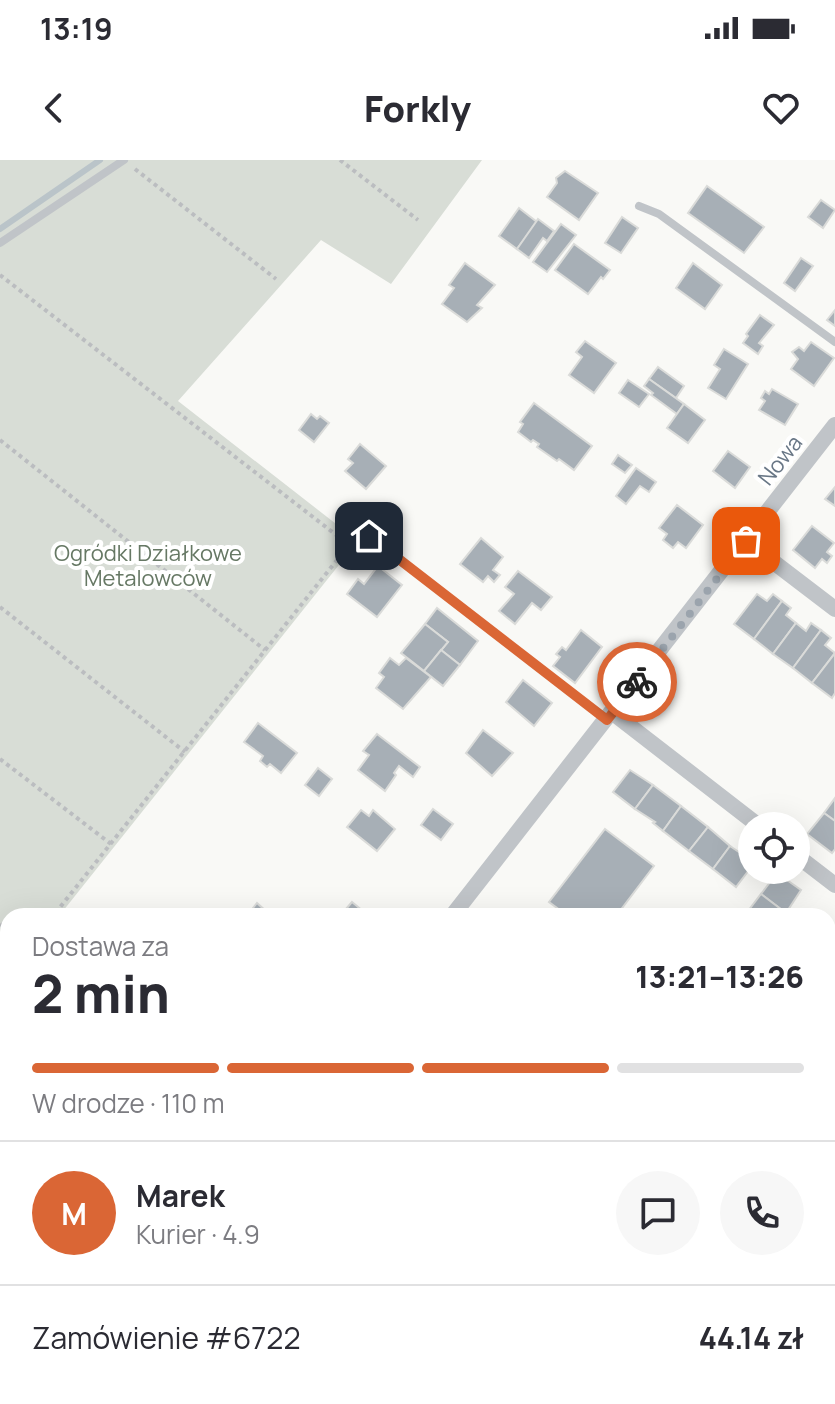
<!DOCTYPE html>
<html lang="pl">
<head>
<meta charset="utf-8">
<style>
  body { margin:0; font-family:Manrope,sans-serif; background:#f7f7f7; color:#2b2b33; height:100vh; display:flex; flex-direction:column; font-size:30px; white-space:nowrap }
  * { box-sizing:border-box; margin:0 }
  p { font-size:26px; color:#7c7c81 }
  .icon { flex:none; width:44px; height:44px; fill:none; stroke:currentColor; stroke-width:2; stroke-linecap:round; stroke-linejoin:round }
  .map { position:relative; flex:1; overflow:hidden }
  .side { position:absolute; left:0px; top:748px; width:836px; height:496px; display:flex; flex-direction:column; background:#fff; border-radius:24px 24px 0 0; box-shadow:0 8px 32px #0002 }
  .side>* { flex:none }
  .fabs { position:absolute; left:738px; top:652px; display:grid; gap:16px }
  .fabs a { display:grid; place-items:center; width:72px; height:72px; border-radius:50%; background:#fff; box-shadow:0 8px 32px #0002; font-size:40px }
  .pin { position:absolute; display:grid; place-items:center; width:68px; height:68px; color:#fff; margin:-34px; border-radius:16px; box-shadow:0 4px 12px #0006 }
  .courier { position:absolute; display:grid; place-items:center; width:80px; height:80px; margin:-40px; border:6px solid #da6635; border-radius:50%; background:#fff; color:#222; box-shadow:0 2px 10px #0007 }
  .overview em { font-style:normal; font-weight:800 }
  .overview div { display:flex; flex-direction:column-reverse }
  .overview { display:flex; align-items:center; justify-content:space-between; height:136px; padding:0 32px }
  h1 { font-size:52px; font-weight:800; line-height:60px }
  .bar { display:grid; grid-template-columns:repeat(4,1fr); gap:12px 8px; align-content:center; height:96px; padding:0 32px }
  .bar i { height:10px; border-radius:6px; background:#e1e1e2 }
  .bar .current { background:#da6635 }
  .bar p { grid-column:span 4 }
  .line { display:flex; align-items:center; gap:20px; padding:0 32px; border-top:2px solid #e1e1e2 }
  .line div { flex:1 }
  .round { display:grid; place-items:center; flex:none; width:84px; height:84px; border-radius:42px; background:#f7f7f7 }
  .status { display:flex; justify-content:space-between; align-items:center; height:56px; padding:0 40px; background:#fff; direction:ltr }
  .status svg { height:22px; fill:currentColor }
  header { display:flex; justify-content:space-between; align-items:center; height:104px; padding:0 32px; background:#fff; font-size:36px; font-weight:800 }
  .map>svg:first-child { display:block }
</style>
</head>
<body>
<div class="status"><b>13:19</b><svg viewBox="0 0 49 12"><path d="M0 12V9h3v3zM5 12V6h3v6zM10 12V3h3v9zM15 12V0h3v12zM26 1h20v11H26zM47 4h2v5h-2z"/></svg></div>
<header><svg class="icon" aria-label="back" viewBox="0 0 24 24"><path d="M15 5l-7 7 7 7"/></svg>Forkly<svg class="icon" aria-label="heart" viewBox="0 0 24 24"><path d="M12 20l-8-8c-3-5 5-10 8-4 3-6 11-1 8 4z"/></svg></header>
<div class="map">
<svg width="835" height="1244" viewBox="0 0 835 1244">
  <rect width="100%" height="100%" fill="#f9f9f6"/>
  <g fill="#d8ddd6">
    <polygon points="0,0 482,0 391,124 321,80 178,241 358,381 59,756 8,756 8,820 0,830"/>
    <polygon points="0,844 8,850 8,996 0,989"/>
    <polygon points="835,1106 835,1244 485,1244 491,1236 828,1236 828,1109"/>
  </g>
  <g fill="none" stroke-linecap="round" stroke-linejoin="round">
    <polyline stroke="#bac4c9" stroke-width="6" points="0,69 100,0"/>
  </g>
  <g fill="#a7afb6" stroke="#dadbd9" stroke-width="2">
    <polygon points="565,11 598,33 579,60 547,37 557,23 556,18"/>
    <polygon points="707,26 764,67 744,93 688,53"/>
    <polygon points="821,40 835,50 823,68 808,57"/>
    <polygon points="519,48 537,62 517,89 499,76"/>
    <polygon points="622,57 638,68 621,93 605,83"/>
    <polygon points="538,59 554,71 547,81 543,78 529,98 517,89"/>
    <polygon points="561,64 576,75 547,112 533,102"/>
    <polygon points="574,84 610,110 603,119 601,117 588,134 555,110"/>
    <polygon points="801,98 813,106 795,131 784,123"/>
    <polygon points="465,103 495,125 477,145 482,148 467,162 442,144 454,128 449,125"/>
    <polygon points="693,103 722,125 705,149 676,128"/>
    <polygon points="835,150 835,166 827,160"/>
    <polygon points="760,155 774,165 759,183 763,186 758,194 743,183 748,176 746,174"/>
    <polygon points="585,181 616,203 594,233 569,215 582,197 576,192"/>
    <polygon points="811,182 834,198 814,226 791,209 798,199 792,192 799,187 804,191"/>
    <polygon points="724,189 748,204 726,239 708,228 720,209 714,205"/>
    <polygon points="658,207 684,226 676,238 649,219"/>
    <polygon points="649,219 684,244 677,254 651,235 653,233 644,226"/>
    <polygon points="628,220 649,234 639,247 619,233"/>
    <polygon points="772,229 798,244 785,265 759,250 765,241 761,238 765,231 769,234"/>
    <polygon points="534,243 592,286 574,310 559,299 557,301 537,287 539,284 533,280 531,282 518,272 523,264 520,262"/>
    <polygon points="684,244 705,260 688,283 667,268"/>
    <polygon points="311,254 317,259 320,256 329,263 314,282 299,270"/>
    <polygon points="360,284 386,306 366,329 345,311 353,303 348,299"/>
    <polygon points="728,291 750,307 735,328 713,311"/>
    <polygon points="618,295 632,305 625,313 612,304"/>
    <polygon points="636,308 656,322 649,332 640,326 626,344 616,336"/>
    <polygon points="835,327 835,346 825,339"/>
    <polygon points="677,345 703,365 686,388 678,382 673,388 663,380 667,374 659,368"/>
    <polygon points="812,366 834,383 827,392 832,396 827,403 822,399 815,408 793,390"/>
    <polygon points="481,378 503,397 493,410 500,415 494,422 488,416 483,422 460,404"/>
    <polygon points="378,406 402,425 377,457 347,434 358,419 364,424"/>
    <polygon points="518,411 552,437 541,450 532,443 515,464 499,451 514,434 505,427"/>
    <polygon points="757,434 767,441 773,434 782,441 754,479 734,464"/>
    <polygon points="782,441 791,448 786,455 796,463 773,494 754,479"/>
    <polygon points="437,448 478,481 460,505 441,490 448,482 425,464"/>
    <polygon points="796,463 806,471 811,463 821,470 793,508 773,494"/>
    <polygon points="425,464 448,482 424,511 401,493"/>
    <polygon points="581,470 602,487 575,523 553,506 560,497 556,494 562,487 566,490"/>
    <polygon points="821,470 831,478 825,485 835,493 812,523 793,508"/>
    <polygon points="441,490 460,505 443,526 424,511"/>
    <polygon points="835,493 835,533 832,538 812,523"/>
    <polygon points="390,498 399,505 406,498 431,517 403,549 376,528 384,517 379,513"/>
    <polygon points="523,520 552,543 534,566 506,542"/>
    <polygon points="258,563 297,593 281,613 270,604 267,607 260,601 263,596 244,582"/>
    <polygon points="483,570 513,593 492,616 466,593"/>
    <polygon points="377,574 420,607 413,617 399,606 394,613 396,615 385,631 358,610 369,595 363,591"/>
    <polygon points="318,608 332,619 319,636 305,625"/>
    <polygon points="630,610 653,625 635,649 613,632"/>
    <polygon points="653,625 681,646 663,671 653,663 655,662 635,649"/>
    <polygon points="835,638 835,661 824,653"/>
    <polygon points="681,646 708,667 689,691 663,671"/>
    <polygon points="433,649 453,664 441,680 421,665"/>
    <polygon points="361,650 369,656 373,650 395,669 377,691 347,667"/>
    <polygon points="824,653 835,661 835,689 832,693 807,674"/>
    <polygon points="708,667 730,686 713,709 689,691"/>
    <polygon points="605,669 654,706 616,756 568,756 549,742"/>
    <polygon points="730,686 752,701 752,706 736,727 713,709"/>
    <polygon points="777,713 801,730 786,753 761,734"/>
    <polygon points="761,734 786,753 783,756 745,755"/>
    <polygon points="352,742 369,756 340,756"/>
    <polygon points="257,743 268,753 266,756 253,756 249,753"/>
    <polygon points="833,903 835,904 835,933 828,928 828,910"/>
    <polygon points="828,928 835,933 835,951 829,959"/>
    <polygon points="1,1115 8,1120 8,1172 0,1173"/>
    <polygon points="0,1220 8,1225 0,1240"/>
    <polygon points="359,1236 377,1236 388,1244 353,1244"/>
  </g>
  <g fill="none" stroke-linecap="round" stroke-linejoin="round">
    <g stroke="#bbbdc0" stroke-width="4" stroke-dasharray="4 4" stroke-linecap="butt">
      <polyline points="340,0 418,60"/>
      <polyline points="135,9 276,119"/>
      <polyline points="0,115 344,381 345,390 53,756"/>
      <polyline points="0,280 265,490"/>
      <polyline points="0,447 185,592"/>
      <polyline points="0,599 111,684"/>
      <polyline points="0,764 8,770"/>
      <polyline points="0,823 8,813"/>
      <polyline points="0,995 8,1002"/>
      <polyline points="290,1236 301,1244"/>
    </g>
    <g stroke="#c0c4c8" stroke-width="8">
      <polyline points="639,46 659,54 835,182"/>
      <polyline points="0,83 124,0"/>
      <polyline points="369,376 607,560"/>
      <polyline points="0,1023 8,1030"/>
    </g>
    <g stroke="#c0c4c8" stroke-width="16">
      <polyline points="746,381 835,449"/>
      <polyline points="613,553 759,666"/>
      <polyline points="796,695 835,725"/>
      <polyline points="452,756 835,265"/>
      <polyline points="828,784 835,775"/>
      <polyline points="828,1020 835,1011"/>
      <polyline points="257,1236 267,1244"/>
      <polyline points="66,1244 72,1236"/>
      <polyline points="475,1244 481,1236"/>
    </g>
  </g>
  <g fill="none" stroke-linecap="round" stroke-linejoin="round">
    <polyline stroke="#9ba4ad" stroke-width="8" stroke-dasharray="0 14.4" points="637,522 746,381"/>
    <polyline stroke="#da6635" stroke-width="10" points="369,376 607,560 637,522"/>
  </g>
  <g text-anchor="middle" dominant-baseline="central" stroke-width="8" stroke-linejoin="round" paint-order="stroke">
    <g font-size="22" fill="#697786" stroke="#fff">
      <text transform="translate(780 300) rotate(-52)">Nowa</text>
    </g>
    <g font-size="22" fill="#667864" stroke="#fff">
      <text x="148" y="393">Ogródki Działkowe<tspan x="148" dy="25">Metalowców</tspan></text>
    </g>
  </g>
</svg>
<div class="fabs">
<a><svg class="icon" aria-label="locate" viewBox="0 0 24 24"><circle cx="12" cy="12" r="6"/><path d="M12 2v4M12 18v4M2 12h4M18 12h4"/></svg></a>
</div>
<div class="pin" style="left:746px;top:381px;background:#ea580c"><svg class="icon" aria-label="bag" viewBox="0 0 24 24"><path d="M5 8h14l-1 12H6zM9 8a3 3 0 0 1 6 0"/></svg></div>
<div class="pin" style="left:369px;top:376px;background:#1f2937"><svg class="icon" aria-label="home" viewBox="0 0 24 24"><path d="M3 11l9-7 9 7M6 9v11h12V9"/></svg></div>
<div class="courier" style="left:637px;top:522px"><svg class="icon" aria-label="bike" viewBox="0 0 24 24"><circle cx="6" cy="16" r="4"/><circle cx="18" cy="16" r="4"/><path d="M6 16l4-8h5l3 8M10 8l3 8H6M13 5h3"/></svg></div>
<section class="side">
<div class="overview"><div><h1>2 min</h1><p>Dostawa za</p></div><em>13:21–13:26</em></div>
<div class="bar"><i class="current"></i><i class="current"></i><i class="current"></i><i></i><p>W drodze · 110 m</p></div>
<div class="line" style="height:144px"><b class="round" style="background:#da6635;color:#fff">M</b><div><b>Marek</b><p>Kurier · 4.9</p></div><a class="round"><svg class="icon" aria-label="chat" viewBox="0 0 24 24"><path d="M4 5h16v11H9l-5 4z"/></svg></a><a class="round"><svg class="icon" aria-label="phone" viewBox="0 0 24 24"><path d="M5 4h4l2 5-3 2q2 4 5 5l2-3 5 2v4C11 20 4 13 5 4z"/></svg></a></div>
<div class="line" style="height:104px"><div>Zamówienie #6722</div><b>44.14 zł</b></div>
</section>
</div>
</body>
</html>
